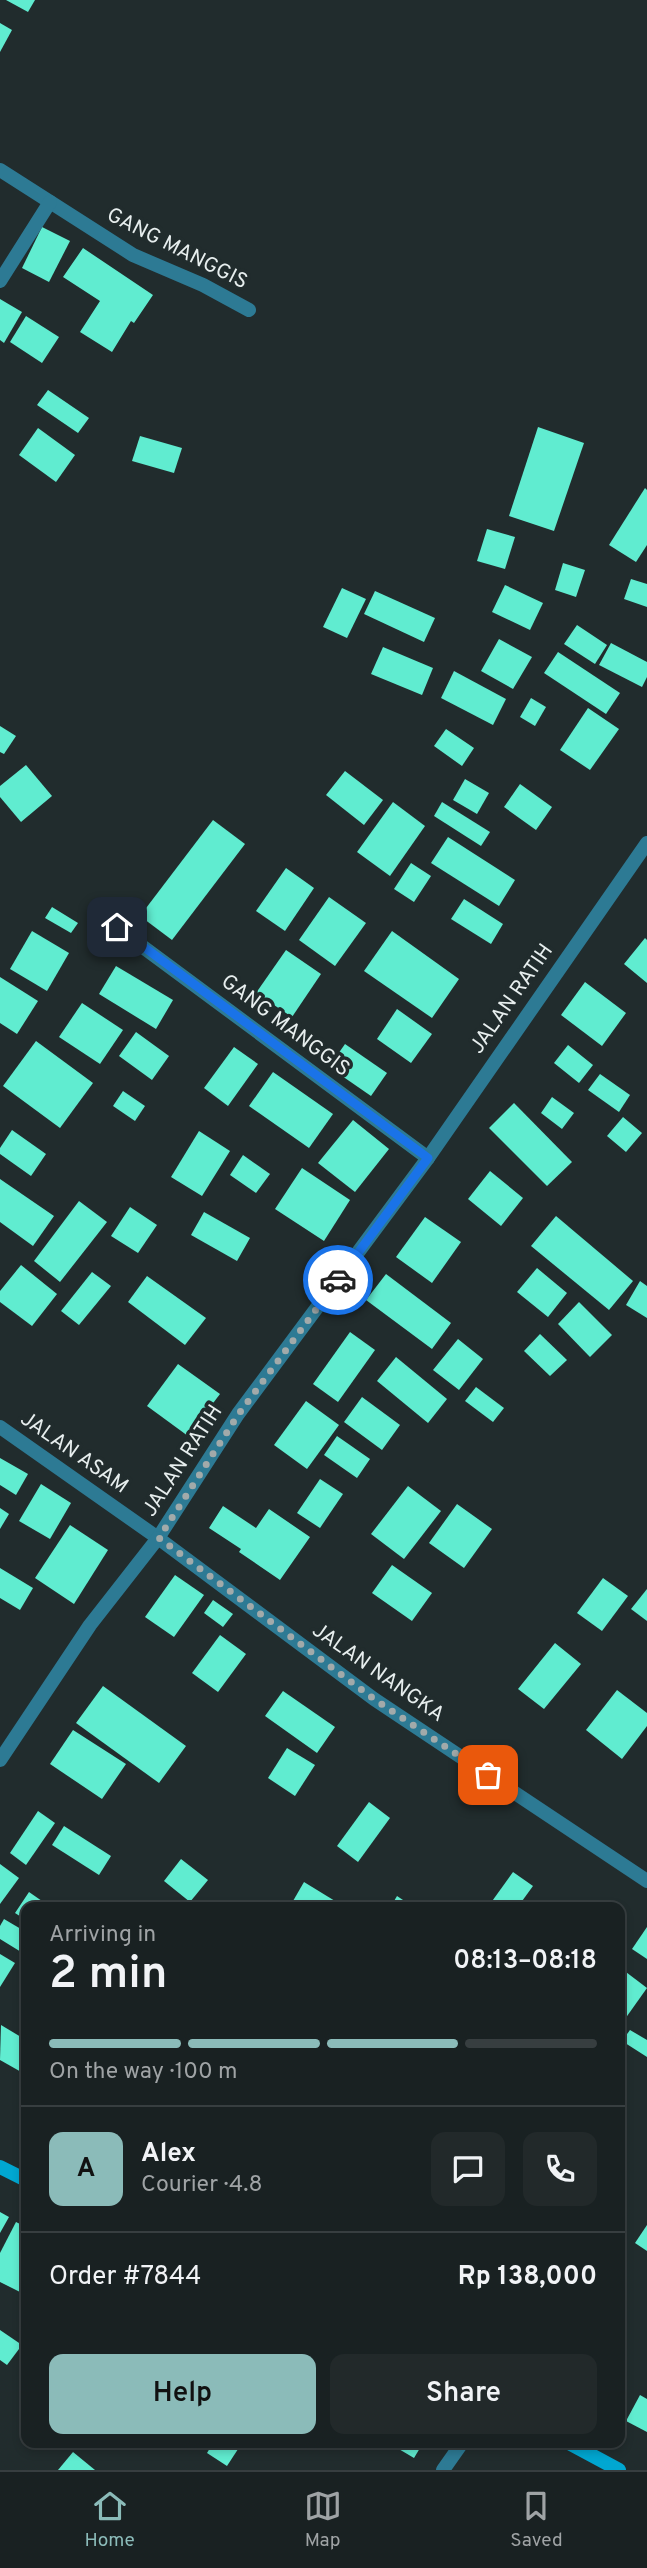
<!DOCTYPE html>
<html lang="en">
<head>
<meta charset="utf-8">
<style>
  body { margin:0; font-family:Overpass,sans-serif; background:#22292a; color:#f1f3f6; height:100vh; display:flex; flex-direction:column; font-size:26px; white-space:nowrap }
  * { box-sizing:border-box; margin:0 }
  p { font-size:23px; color:#9fa3a5 }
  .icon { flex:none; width:38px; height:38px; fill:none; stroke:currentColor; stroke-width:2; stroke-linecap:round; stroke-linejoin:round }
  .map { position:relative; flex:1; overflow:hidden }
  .panel { position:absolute; left:21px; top:1902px; width:604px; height:546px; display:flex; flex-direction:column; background:#192122; border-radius:14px; box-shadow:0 4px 10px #0003,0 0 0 2px #373e40 }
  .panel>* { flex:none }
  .pin { position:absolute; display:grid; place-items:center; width:60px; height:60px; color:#fff; margin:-30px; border-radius:14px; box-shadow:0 4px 10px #0006 }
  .courier { position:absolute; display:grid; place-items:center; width:70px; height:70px; margin:-35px; border:5px solid #1a73e8; border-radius:50%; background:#fff; color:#222; box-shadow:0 2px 9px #0007 }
  .summary em { font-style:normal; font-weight:600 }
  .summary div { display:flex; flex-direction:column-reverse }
  .summary { display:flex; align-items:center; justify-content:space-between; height:119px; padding:0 28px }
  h1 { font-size:46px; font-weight:600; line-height:52px }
  .bar { display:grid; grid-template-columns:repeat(4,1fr); gap:10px 7px; align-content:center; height:84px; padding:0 28px }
  .bar i { height:9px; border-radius:5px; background:#373e40 }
  .bar .selected { background:#8bbbb9 }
  .bar p { grid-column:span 4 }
  .line { display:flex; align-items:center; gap:18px; padding:0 28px; border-top:2px solid #373e40 }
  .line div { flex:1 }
  .round { display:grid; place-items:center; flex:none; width:74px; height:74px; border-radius:14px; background:#22292a }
  .action { display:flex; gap:14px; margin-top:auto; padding:14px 28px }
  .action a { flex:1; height:80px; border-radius:14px; background:#8bbbb9; color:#111; font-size:28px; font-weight:600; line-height:80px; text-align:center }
  .action a+a { background:#22292a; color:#f1f3f6 }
  .dock { display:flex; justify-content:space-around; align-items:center; height:98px; border-top:2px solid #373e40; background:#192122; font-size:19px; color:#9fa3a5 }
  .dock a { display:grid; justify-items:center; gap:4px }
  .dock .selected { color:#8bbbb9 }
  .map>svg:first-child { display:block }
</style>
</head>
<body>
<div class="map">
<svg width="647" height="2470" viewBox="0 0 647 2470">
  <rect width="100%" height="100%" fill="#212c2d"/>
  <g fill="#60ecd0">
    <polygon points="6,0 35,0 28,12"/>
    <polygon points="0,23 12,30 0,52"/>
    <polygon points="42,227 70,241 49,282 22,268"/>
    <polygon points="83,248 153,295 134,323 131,321 112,352 80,332 100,301 63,277"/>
    <polygon points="0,299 22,312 4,343 0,340"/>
    <polygon points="26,316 59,337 42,363 10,342"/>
    <polygon points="48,390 89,418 78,433 37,405"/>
    <polygon points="538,427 584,443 554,531 509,516"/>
    <polygon points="38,428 75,455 56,482 19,455"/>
    <polygon points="140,436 182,448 174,473 132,461"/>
    <polygon points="645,488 647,490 647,545 636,562 609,545"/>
    <polygon points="487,529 515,537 505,569 477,561"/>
    <polygon points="563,563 585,570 576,597 555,590"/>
    <polygon points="631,579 647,584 647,607 624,599"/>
    <polygon points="505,585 543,603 530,630 492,612"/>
    <polygon points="342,588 366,599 347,638 323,627"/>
    <polygon points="375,591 435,618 424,642 364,614"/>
    <polygon points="577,625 607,645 595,664 564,644"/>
    <polygon points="499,639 532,657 513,689 481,671"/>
    <polygon points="611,643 647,662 647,677 642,687 599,665"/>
    <polygon points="383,647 433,668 422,695 371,674"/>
    <polygon points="558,652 620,693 606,714 544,673"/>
    <polygon points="454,671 506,699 493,725 441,698"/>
    <polygon points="531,698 546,707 535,726 520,717"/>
    <polygon points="588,708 619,729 590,770 560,750"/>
    <polygon points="0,726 16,736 4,754 0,752"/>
    <polygon points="446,729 474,748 462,766 434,746"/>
    <polygon points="26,765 52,796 21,822 0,797 0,786"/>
    <polygon points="345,771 383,800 364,825 326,795"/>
    <polygon points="465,779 489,793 477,814 453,800"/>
    <polygon points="520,784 552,807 536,830 504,807"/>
    <polygon points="393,802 425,826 390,876 357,852"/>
    <polygon points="442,802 490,832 481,846 434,816"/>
    <polygon points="213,820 245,844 172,940 140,916"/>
    <polygon points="448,837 515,880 499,906 431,863"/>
    <polygon points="411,863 431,876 414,902 394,889"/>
    <polygon points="286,868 314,888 285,931 256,911"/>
    <polygon points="329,897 366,923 335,966 299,940"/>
    <polygon points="464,899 503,924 491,944 451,919"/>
    <polygon points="52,907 78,923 71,933 45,918"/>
    <polygon points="32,931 69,953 47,991 10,969"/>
    <polygon points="392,931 459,979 432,1018 364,971"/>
    <polygon points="645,938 647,940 647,983 624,964"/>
    <polygon points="286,950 321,974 292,1017 256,993"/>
    <polygon points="116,966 173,1000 156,1029 99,994"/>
    <polygon points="0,977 38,1001 17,1034 0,1023"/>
    <polygon points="585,982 626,1013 602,1046 561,1015"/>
    <polygon points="82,1003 123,1030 100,1064 59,1037"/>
    <polygon points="397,1009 432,1034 411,1063 377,1039"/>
    <polygon points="136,1032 169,1056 152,1080 119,1056"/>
    <polygon points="36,1041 93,1083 60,1128 3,1086"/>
    <polygon points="345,1044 387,1073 371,1096 329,1067"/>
    <polygon points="568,1045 593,1065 579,1083 554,1063"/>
    <polygon points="234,1047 258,1064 228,1106 204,1088"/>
    <polygon points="273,1072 333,1114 309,1148 249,1106"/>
    <polygon points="600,1074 630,1095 619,1112 588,1090"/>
    <polygon points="123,1091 145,1106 135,1121 113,1106"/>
    <polygon points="552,1097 574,1113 562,1129 541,1113"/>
    <polygon points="514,1103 572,1162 547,1186 489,1128"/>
    <polygon points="623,1117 642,1133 626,1152 607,1136"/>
    <polygon points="353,1120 389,1149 355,1192 318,1163"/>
    <polygon points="12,1130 46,1154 31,1176 0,1154 0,1148"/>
    <polygon points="199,1131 230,1151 202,1196 171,1177"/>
    <polygon points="243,1155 270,1174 256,1193 230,1175"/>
    <polygon points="302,1168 350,1200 324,1241 275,1209"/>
    <polygon points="490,1171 523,1198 501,1226 468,1199"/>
    <polygon points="0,1179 54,1216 33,1246 0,1222"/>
    <polygon points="79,1201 107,1222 60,1282 34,1261"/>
    <polygon points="130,1207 157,1225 138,1253 111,1236"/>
    <polygon points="204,1212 250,1238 237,1261 191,1235"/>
    <polygon points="556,1216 633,1281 609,1310 531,1246"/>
    <polygon points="425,1217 461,1242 432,1283 396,1257"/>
    <polygon points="21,1265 57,1294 32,1326 0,1302 0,1291"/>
    <polygon points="537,1268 567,1293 548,1317 517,1292"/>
    <polygon points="92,1272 111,1286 79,1325 61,1311"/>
    <polygon points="386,1274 451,1323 432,1349 366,1300"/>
    <polygon points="147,1276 206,1318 185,1345 128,1302"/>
    <polygon points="640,1281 647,1286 647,1318 626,1305"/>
    <polygon points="579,1302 612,1335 590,1357 558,1324"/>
    <polygon points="350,1332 375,1350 338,1402 313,1384"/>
    <polygon points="540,1334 567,1360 550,1376 524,1351"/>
    <polygon points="458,1339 483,1359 459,1390 433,1370"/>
    <polygon points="396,1357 447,1399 428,1423 377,1381"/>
    <polygon points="178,1364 220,1394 188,1436 147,1406"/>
    <polygon points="476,1387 504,1408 493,1422 465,1401"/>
    <polygon points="362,1397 400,1425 382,1450 344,1422"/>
    <polygon points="306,1401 339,1425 307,1469 274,1445"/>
    <polygon points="337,1436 370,1459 357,1478 324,1455"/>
    <polygon points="0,1458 28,1474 16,1495 0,1485"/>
    <polygon points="320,1479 343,1494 320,1528 297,1513"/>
    <polygon points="41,1484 71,1503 50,1539 19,1521"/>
    <polygon points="408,1486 441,1511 404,1559 371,1534"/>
    <polygon points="457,1504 492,1529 464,1568 429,1543"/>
    <polygon points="223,1506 256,1528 269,1509 310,1537 280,1580 239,1552 241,1549 209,1528"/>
    <polygon points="0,1508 9,1514 0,1529"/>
    <polygon points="70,1525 108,1550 74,1604 35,1578"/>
    <polygon points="392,1565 432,1593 412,1621 372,1593"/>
    <polygon points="0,1568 33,1588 20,1610 0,1598"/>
    <polygon points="175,1575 204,1595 174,1637 145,1617"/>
    <polygon points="603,1578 628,1596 602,1631 577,1613"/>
    <polygon points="647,1589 647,1621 631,1609"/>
    <polygon points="213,1600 233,1614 223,1627 204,1613"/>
    <polygon points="220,1635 246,1654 218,1692 192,1673"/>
    <polygon points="555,1643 581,1664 544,1709 518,1689"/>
    <polygon points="103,1686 186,1746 159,1783 76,1723"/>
    <polygon points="617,1690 647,1713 647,1726 622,1759 586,1730"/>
    <polygon points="283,1691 335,1727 317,1753 265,1716"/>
    <polygon points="73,1730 126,1764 102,1799 50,1764"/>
    <polygon points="287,1748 315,1765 295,1796 268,1778"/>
    <polygon points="369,1802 390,1818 358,1862 337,1846"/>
    <polygon points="38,1811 55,1823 26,1865 10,1853"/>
    <polygon points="64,1826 111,1856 99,1875 52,1845"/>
    <polygon points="181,1859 208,1880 190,1902 164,1881"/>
    <polygon points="0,1864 19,1878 0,1904"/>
    <polygon points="513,1872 533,1886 517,1908 494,1908 490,1904"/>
    <polygon points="304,1882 335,1901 331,1908 304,1908 293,1901"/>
    <polygon points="29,1892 52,1908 26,1908 26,1920 15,1913"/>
    <polygon points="397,1896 415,1908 390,1908"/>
    <polygon points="4,1919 26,1932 26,1955 0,1939 0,1926"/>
    <polygon points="647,1927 647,1959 632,1949"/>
    <polygon points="0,1954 15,1963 0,1987"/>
    <polygon points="622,1969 647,1988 620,2026 620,1972"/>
    <polygon points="1,2025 26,2040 26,2067 23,2073 0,2060"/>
    <polygon points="630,2030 647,2040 647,2057 622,2041"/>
    <polygon points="0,2212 9,2217 0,2233"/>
    <polygon points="16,2222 26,2227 26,2295 0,2282 0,2253"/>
    <polygon points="647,2225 647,2251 635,2243"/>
    <polygon points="0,2330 22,2345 7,2365 0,2360"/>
    <polygon points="640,2395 647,2399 647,2432 626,2421"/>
    <polygon points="213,2443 242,2443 227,2466 207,2453"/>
    <polygon points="393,2443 423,2443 414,2458 392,2445"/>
    <polygon points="73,2452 95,2470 58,2470"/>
  </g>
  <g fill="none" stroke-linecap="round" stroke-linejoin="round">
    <g stroke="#2d7a94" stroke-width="14">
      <polyline points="0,170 133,255 203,285 249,310"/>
      <polyline points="0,281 50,202"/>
      <polyline points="116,927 428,1158"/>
      <polyline points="0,1427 158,1538 374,1699 647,1881"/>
      <polyline points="158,1538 238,1414 428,1158 647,843"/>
      <polyline points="443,2470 462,2443"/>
    </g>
    <polyline stroke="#2d7a94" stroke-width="14" points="0,1760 90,1625 158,1538"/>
    <g stroke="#01a7d1" stroke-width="14">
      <polyline points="0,2167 26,2180"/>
      <polyline points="569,2443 619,2470"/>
    </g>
  </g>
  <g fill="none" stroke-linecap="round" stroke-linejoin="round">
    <polyline stroke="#a2aaaa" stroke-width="7" stroke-dasharray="0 12.6" points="338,1280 238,1415 159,1538 374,1699 488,1775"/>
    <polyline stroke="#1a73e8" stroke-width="9" points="117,927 428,1158 338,1280"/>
  </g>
  <g text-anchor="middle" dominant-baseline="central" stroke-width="7" stroke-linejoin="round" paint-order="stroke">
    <g font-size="21" fill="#e7eeee" stroke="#212c2d">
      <text transform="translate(177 249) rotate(27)">GANG MANGGIS</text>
      <text transform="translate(512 999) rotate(-55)">JALAN RATIH</text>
      <text transform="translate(285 1026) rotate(37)">GANG MANGGIS</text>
      <text transform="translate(74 1453) rotate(35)">JALAN ASAM</text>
      <text transform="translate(183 1461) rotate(-57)">JALAN RATIH</text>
      <text transform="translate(378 1673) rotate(35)">JALAN NANGKA</text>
    </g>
  </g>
</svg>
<div class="pin" style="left:488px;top:1775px;background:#ea580c"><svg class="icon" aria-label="bag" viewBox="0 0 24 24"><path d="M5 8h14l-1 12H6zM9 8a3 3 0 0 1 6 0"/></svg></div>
<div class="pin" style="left:117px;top:927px;background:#1f2937"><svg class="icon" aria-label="home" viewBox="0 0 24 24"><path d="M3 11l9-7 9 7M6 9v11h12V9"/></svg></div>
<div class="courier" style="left:338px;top:1280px"><svg class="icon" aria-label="car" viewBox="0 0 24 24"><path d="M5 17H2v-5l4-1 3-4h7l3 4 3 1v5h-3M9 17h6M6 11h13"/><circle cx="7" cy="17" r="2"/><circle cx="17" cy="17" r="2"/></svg></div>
<section class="panel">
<div class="summary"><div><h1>2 min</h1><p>Arriving in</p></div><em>08:13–08:18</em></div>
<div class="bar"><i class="selected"></i><i class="selected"></i><i class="selected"></i><i></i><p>On the way · 100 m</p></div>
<div class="line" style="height:126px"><b class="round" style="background:#8bbbb9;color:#111">A</b><div><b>Alex</b><p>Courier · 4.8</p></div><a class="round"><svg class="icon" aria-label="chat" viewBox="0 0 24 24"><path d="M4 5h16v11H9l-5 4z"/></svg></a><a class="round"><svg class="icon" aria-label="phone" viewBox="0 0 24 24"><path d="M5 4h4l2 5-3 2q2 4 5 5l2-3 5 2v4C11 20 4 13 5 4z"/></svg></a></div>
<div class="line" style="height:91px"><div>Order #7844</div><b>Rp 138,000</b></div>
<div class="action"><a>Help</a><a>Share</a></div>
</section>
</div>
<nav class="dock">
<a class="selected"><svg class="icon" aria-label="home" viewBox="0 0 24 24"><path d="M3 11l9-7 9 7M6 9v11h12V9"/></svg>Home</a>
<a><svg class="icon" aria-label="map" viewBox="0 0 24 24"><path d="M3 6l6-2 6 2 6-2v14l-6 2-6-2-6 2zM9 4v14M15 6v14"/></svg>Map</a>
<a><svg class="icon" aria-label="saved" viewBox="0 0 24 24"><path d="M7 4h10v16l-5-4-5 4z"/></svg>Saved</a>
</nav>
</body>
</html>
